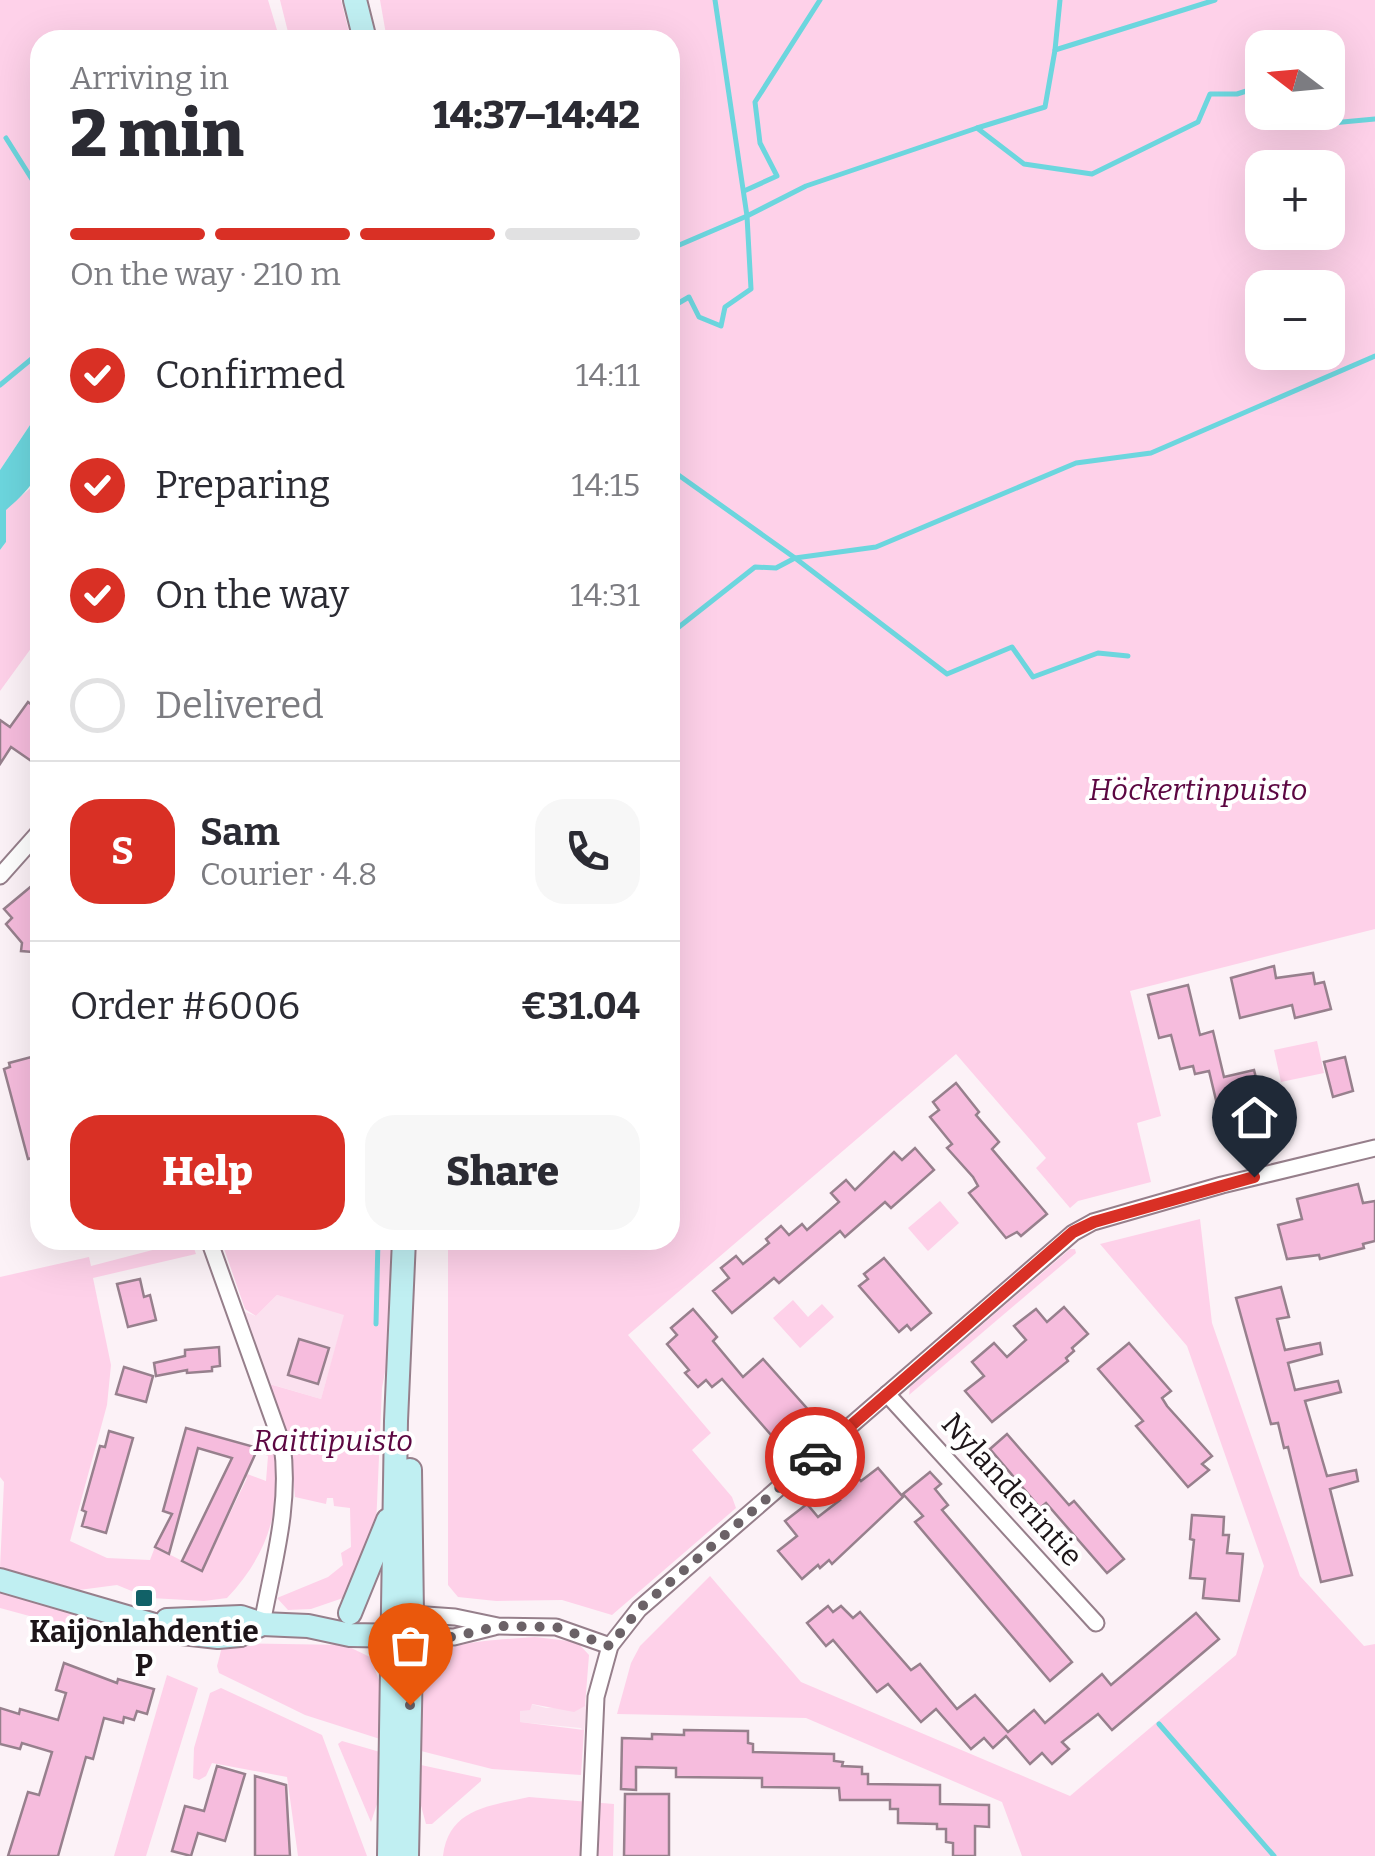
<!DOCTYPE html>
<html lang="en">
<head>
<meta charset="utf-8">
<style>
  body { margin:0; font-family:Bitter,serif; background:#f7f7f7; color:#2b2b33; height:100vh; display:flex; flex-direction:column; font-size:38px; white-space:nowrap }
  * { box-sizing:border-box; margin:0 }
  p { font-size:32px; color:#7c7c81 }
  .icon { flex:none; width:55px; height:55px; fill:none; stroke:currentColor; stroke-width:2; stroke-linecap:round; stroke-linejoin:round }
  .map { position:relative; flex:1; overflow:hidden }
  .drawer { position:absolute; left:30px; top:30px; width:650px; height:1220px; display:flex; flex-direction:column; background:#fff; border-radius:30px; box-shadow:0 10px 40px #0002 }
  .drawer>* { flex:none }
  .needle { width:65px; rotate:286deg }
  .controls { position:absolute; left:1245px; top:30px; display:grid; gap:20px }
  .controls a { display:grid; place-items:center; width:100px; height:100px; border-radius:20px; background:#fff; box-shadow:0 10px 40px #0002; font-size:50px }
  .pin { position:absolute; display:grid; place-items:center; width:85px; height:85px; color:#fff; margin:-102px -42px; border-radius:50% 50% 50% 0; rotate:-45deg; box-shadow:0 0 10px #0007 }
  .pin .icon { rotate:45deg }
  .courier { position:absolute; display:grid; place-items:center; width:100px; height:100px; margin:-50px; border:8px solid #d93025; border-radius:50%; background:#fff; color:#222; box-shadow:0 2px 12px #0007 }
  .summary em { font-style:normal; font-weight:800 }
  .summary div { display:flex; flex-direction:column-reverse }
  .summary { display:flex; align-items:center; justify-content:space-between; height:170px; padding:0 40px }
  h1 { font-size:65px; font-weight:800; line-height:75px }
  .bar { display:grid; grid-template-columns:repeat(4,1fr); gap:15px 10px; align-content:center; height:120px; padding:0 40px }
  .bar i { height:12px; border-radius:8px; background:#e1e1e2 }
  .bar .current { background:#d93025 }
  .bar p { grid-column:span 4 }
  .line { display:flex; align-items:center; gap:25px; padding:0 40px; border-top:2px solid #e1e1e2 }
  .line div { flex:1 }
  .round { display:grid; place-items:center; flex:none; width:105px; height:105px; border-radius:30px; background:#f7f7f7 }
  ol { padding:0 40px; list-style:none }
  li { display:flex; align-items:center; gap:30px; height:110px }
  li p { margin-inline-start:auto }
  li .icon { padding:10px; border-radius:50%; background:#d93025; color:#fff; stroke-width:4 }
  li:last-child { color:#7c7c81 }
  li i { width:55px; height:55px; border:5px solid #e1e1e2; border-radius:50% }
  .cta { display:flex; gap:20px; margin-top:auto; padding:20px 40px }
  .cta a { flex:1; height:115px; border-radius:30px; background:#d93025; color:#fff; font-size:40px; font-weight:800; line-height:115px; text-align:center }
  .cta a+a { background:#f7f7f7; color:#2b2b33 }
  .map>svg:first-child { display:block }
</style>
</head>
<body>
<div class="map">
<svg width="1375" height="1856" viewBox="0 0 1375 1856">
  <rect width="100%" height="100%" fill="#fcf2f7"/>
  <g fill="#fbe1ef">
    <polygon points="277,1295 345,1314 321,1399 270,1384 243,1311 256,1316"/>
    <polygon points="588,1698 584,1732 581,1728 519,1722 520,1710 531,1704 546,1708 585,1706"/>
  </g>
  <g fill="#fed1e9" fill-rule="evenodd">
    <polygon points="0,0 268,0 280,40 40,40 40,410 0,470"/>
    <polygon points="280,0 341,0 351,40 290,40"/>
    <path d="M380,0H1375V929L1130,991L1161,1116L1137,1123L1151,1182L1078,1201L1070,1208L1036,1168L1046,1158L956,1054L628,1335L711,1433L692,1450L732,1497L736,1508L612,1615L562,1600L496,1601L458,1597L448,1585V1240H670V40H387ZM1262,48H1328V112H1262ZM1262,168H1328V232H1262ZM1262,288H1328V352H1262Z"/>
    <polygon points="40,470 40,636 0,691 0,550 6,542 5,510 33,486"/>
    <polygon points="1317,1041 1324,1073 1281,1082 1274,1050"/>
    <polygon points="940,1201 959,1223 928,1251 908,1228"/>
    <polygon points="1200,1219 1212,1323 1300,1576 1364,1646 1375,1644 1375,1856 1022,1856 1002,1802 806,1718 617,1714 631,1663 640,1646 710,1576 801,1682 1070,1796 1236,1655 1264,1566 1187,1346 1100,1244"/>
    <path d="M191,1240L196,1254L93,1278L111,1365L107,1405L70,1541L107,1558L150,1560L155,1547L202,1571L247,1478L233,1471L236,1470L266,1481L268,1456L258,1452L260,1444L277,1448C280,1510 270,1552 227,1598L204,1601L151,1598L150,1594H139L117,1585L79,1590L0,1568L4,1482L0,1477V1277L89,1257L91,1266Z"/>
    <polygon points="221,1240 391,1240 389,1351 382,1388 376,1526 346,1597 311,1609 288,1610 277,1598 328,1577 343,1565 341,1553 351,1547 350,1508 334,1506 333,1498 327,1498 326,1504 295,1497 290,1448 266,1383 321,1399 344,1315 277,1295 256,1316 245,1309"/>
    <polygon points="1070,1249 1075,1249 1076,1253 909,1395 910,1387"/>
    <polygon points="793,1300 808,1317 822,1304 834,1317 800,1348 773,1318"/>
    <polygon points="0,1592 71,1612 113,1633 111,1637 103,1636 0,1608"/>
    <path d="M535,1637L577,1642L589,1655L585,1706L574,1712L532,1704L530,1710L520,1711V1722L584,1730L581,1775L492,1769L421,1751C423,1641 429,1645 535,1637Z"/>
    <polygon points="223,1643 345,1645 370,1657 379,1680 380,1739 305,1715 219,1673 217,1666"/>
    <polygon points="167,1675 198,1688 146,1856 114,1856"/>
    <polygon points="221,1688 322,1735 367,1856 298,1856 287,1777 212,1763 206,1776 199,1780 193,1778 194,1748 210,1693"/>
    <polygon points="342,1741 380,1752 379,1798 371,1822 338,1744"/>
    <polygon points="421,1765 481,1778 481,1781 432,1824 426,1824 420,1802"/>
    <path d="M529,1797L614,1804L613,1856H443C449,1808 490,1806 529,1797Z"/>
  </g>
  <path fill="#6cd6de" d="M40,410C40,465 50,472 6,510V542L0,550V470Z"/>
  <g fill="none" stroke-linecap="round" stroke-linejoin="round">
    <g stroke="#6cd6de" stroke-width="5">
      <polyline points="1055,50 1060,0"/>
      <polyline points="1306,112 1321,124 1375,119"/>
      <polyline points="977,128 1045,107 1055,50 1215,0"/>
      <polyline points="6,138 40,192"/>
      <polyline points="38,153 40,151"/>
      <polyline points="744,191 777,176 760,143 755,102 820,0"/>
      <polyline points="37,228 40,233"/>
      <polyline points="670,249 747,216 806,186 977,128 1024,164 1092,174 1198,122 1210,94 1237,94 1262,86"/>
      <polyline points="670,308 689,297 699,317 721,326 725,307 751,289 747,216 715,0"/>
      <polyline points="0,385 40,352"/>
      <polyline points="670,469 795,558 947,674 1012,647 1033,677 1098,653 1128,656"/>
      <polyline points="670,634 755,567 776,568 795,558 876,547 1076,463 1151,453 1375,356"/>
      <polyline points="376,1324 378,1240"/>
      <polyline points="1159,1724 1274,1856"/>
    </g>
  </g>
  <g fill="#f6bcdd" stroke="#97808d" stroke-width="2.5">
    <polygon points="28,702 40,711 40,767 11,747 0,764 0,720 10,727"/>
    <polygon points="40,879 40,946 33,952 21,951 22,943 6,924 12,918 4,909"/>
    <polygon points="1274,966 1276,978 1313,973 1315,984 1324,982 1331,1009 1295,1018 1292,1005 1240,1018 1231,978"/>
    <polygon points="1188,985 1200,1035 1213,1031 1224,1077 1254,1070 1272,1141 1239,1149 1237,1144 1227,1146 1209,1071 1195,1074 1193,1066 1180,1069 1171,1035 1159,1038 1148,995"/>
    <polygon points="35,1056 40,1057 40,1156 28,1159 4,1069 10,1067 9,1063"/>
    <polygon points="1345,1057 1353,1091 1333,1097 1324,1062"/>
    <polygon points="956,1083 979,1112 976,1115 999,1142 992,1149 1047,1214 1021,1236 1017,1232 1006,1238 969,1193 978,1186 973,1177 947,1148 952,1144 930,1117 939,1110 933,1102"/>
    <polygon points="915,1148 934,1170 891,1208 885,1202 845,1237 840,1231 779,1283 774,1278 732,1313 713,1291 729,1278 721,1268 736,1256 743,1264 769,1243 766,1239 781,1226 789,1235 802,1224 807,1230 839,1202 831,1193 846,1180 855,1190 894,1152 902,1160"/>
    <polygon points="1358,1184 1363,1203 1375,1201 1375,1241 1363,1244 1364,1248 1320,1259 1319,1255 1287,1259 1278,1225 1302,1219 1297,1199"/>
    <polygon points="884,1258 931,1313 911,1330 907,1325 899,1332 859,1286 868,1279 864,1274"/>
    <polygon points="140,1279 144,1297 150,1295 156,1320 128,1327 117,1284"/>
    <polygon points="1281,1287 1289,1317 1277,1319 1285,1350 1320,1343 1322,1354 1288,1363 1295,1390 1338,1381 1341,1392 1305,1401 1327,1476 1356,1470 1358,1481 1330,1489 1352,1575 1321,1582 1288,1447 1284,1448 1278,1423 1271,1424 1236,1298"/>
    <polygon points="1064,1307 1088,1334 1072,1348 1074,1351 1066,1358 1068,1361 992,1422 965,1391 984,1376 972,1362 994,1343 1007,1357 1026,1340 1014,1326 1036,1309 1047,1322"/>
    <polygon points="693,1309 717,1337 713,1341 743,1377 763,1359 812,1414 788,1435 782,1428 772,1436 722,1379 712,1387 706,1380 698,1387 685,1373 689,1370 667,1344 677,1335 671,1328"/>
    <polygon points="299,1339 329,1348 318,1384 288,1375"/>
    <polygon points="1129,1343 1171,1391 1162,1398 1167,1406 1212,1456 1202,1464 1209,1470 1188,1487 1136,1426 1143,1421 1098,1369"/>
    <polygon points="219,1347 220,1366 212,1367 212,1371 187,1373 187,1370 156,1376 154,1363 185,1356 185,1350"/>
    <polygon points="124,1367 153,1376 146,1402 116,1394"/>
    <polygon points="186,1428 258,1448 202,1571 182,1561 232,1458 198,1448 169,1554 155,1547 172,1514 163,1511"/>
    <polygon points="109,1431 133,1438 106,1533 82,1526 86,1512 82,1510 100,1446 105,1447"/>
    <polygon points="1007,1434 1069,1505 1074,1501 1124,1559 1107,1573 1046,1503 1040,1508 990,1449"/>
    <polygon points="849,1468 861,1481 878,1468 903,1497 832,1564 829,1560 820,1568 818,1565 802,1579 778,1551 797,1536 785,1521 807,1504 818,1517 840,1500 827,1486"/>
    <polygon points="930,1472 941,1484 935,1489 948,1505 942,1510 1072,1662 1050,1681 915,1522 923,1516 903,1494"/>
    <polygon points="1192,1515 1224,1517 1223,1535 1229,1535 1227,1553 1243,1554 1239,1601 1203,1598 1205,1579 1190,1578 1194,1540 1190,1539"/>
    <polygon points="828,1606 833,1612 841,1606 853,1618 860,1612 911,1670 920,1664 957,1709 975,1695 1008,1732 1034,1710 1045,1723 1102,1674 1111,1685 1196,1613 1219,1639 1112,1730 1098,1714 1062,1742 1069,1749 1052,1764 1042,1753 1030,1764 1006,1736 993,1748 984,1738 971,1749 936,1709 921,1722 888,1684 877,1692 833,1640 826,1646 807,1623"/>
    <polygon points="64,1663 117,1683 118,1679 154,1689 147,1714 137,1711 134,1720 124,1717 123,1723 104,1718 93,1759 86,1757 58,1856 8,1856 28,1792 39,1795 52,1752 22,1743 20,1749 0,1744 0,1708 19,1714 20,1709 58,1720 66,1693 56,1690"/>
    <polygon points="684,1730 748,1731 748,1743 753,1744 753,1752 834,1754 834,1761 843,1762 842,1766 862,1767 862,1774 868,1774 868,1784 940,1785 940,1804 989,1805 989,1827 975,1826 975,1856 953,1856 953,1843 946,1842 946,1829 937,1829 937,1824 898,1823 898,1809 890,1809 890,1800 840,1800 839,1788 762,1787 762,1778 676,1777 676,1768 636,1767 636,1790 621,1789 622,1738 652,1739 652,1734 684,1735"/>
    <polygon points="217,1766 245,1774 225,1841 198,1833 191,1856 172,1851 185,1806 204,1811"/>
    <polygon points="255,1776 286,1785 290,1856 255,1856"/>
    <polygon points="625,1794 669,1794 669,1856 624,1856"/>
  </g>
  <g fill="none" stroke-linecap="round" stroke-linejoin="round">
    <g stroke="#967f8b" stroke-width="19">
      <g id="street">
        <polyline points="0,876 40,831"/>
        <path d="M209,1240L282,1444C291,1505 273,1564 262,1624"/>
        <polyline points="887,1394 1096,1623"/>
        <polyline points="412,1614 455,1617 498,1626 556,1627 610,1646"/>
        <polyline points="411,1636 454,1637 494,1627"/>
        <polyline points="589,1856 596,1697 610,1646 639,1609 1073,1233 1093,1222 1222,1185 1375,1148"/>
      </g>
    </g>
    <g stroke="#967f8b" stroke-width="26">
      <g id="secondary">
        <polyline points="355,0 365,40"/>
        <polyline points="0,1580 182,1633 218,1637 240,1635 262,1624"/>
        <polyline points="350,1613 388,1520"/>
        <polyline points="167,1620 241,1617 262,1624 308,1626 350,1635 408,1636"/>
        <polyline points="389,1856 396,1421 404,1240"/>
        <polyline points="407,1856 412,1614 410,1470"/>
      </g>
    </g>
    <use href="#street" stroke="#fff" stroke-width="15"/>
    <use href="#secondary" stroke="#c0eff2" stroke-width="22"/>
  </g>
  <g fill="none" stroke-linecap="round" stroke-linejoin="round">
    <polyline stroke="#6b6267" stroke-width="10" stroke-dasharray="0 18" points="410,1705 412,1636 454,1637 498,1626 556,1627 610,1646 639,1609 815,1457"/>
    <polyline stroke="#d93025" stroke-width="12" points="815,1457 1073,1232 1094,1222 1254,1177"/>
  </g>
  <rect fill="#116167" stroke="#fff" stroke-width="4" x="134" y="1588" width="20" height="20" rx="5"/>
  <g text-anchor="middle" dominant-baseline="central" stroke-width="8" stroke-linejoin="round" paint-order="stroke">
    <g font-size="30" font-style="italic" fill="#5c0742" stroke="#fff">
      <text x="1198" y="790">Höckertinpuisto</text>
      <text x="333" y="1441">Raittipuisto</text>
    </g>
    <g font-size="30" fill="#1d1519" stroke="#fff">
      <text transform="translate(1012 1490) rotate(48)">Nylanderintie</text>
    </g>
    <g font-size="30" font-weight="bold" fill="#1d1519" stroke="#fff">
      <text x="144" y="1632">Kaijonlahdentie<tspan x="144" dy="34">P</tspan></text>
    </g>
  </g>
</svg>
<div class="controls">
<a><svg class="needle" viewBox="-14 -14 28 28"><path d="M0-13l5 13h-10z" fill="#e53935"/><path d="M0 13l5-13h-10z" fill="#7c7c81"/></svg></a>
<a>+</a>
<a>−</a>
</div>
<div class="pin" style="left:410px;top:1705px;background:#ea580c"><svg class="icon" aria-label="bag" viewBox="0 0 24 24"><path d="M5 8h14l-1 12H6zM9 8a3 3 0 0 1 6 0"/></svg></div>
<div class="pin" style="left:1254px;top:1177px;background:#1f2937"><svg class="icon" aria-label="home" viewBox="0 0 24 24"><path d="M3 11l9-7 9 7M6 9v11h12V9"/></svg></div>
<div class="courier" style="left:815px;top:1457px"><svg class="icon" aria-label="car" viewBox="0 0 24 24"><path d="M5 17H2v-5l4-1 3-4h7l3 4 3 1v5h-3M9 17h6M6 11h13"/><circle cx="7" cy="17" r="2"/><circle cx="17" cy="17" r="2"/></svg></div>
<section class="drawer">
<div class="summary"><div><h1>2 min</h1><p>Arriving in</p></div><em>14:37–14:42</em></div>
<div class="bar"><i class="current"></i><i class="current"></i><i class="current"></i><i></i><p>On the way · 210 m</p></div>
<ol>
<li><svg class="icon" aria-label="check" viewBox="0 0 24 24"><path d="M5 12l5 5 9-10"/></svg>Confirmed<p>14:11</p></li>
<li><svg class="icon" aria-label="check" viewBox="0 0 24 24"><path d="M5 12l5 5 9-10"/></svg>Preparing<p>14:15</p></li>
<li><svg class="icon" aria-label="check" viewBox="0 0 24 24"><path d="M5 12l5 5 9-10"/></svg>On the way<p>14:31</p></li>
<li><i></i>Delivered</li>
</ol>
<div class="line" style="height:180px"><b class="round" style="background:#d93025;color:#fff">S</b><div><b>Sam</b><p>Courier · 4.8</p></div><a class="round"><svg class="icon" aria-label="phone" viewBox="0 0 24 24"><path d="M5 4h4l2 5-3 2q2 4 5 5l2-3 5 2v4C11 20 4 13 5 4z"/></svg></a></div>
<div class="line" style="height:130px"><div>Order #6006</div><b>€31.04</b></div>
<div class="cta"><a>Help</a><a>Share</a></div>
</section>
</div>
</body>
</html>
